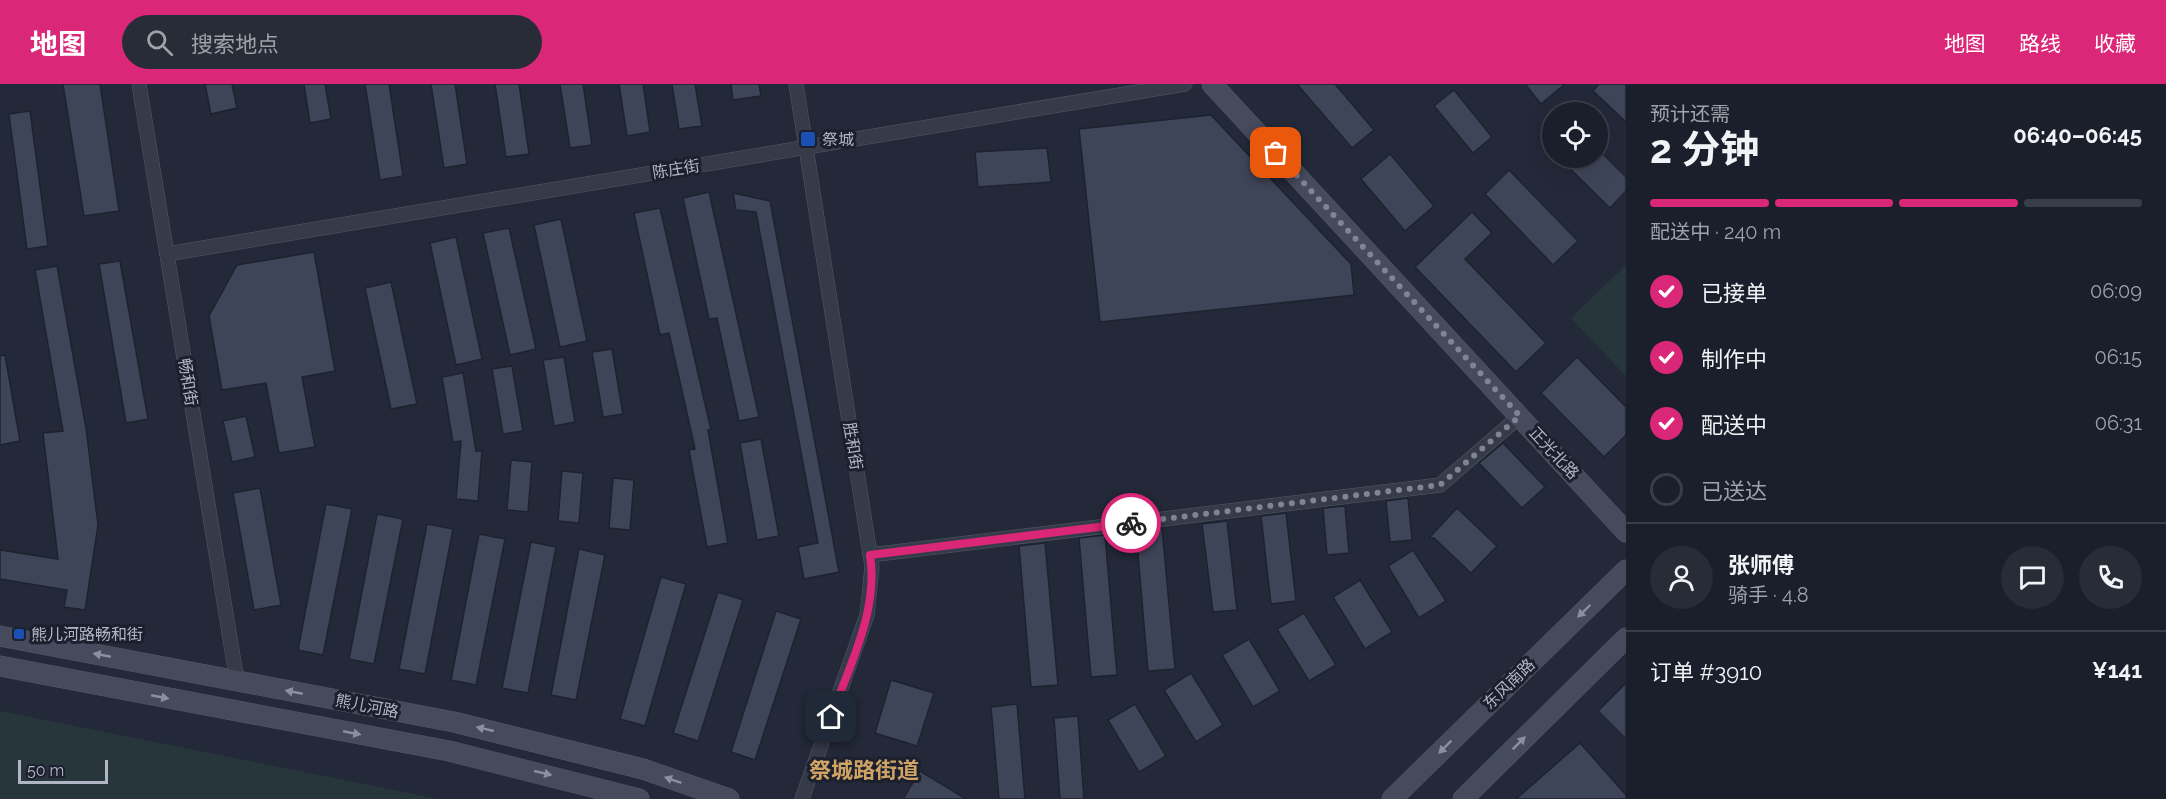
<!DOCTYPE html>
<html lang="zh">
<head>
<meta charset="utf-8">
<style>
  body { margin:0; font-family:Raleway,"Noto Sans SC",sans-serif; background:#272c37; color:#f1f3f6; height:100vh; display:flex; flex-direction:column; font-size:22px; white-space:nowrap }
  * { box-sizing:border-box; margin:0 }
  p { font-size:20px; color:#9fa2a9 }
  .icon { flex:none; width:33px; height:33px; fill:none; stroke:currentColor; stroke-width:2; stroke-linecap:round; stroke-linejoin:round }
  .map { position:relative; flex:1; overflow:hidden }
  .panel { display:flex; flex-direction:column; background:#1a1f2b; width:540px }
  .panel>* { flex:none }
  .tools { position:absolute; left:1542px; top:18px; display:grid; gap:12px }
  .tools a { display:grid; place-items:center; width:66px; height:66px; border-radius:50%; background:#1a1f2b; box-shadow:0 6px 24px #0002,0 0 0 2px #383d47; font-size:30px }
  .scale { position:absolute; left:18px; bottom:15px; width:90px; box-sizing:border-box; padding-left:6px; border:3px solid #b1b6c5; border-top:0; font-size:16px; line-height:21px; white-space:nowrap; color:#b1b6c5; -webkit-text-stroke:4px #1c202e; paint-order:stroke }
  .pin { position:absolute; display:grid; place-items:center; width:51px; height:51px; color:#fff; margin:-26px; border-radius:12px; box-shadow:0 3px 9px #0006 }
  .courier { position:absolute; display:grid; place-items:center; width:60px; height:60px; margin:-30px; border:4px solid #db2777; border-radius:50%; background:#fff; color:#222; box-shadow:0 2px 8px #0007 }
  .overview em { font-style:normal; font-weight:700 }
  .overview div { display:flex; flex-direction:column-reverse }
  .overview { display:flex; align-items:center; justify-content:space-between; height:102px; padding:0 24px }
  h1 { font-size:39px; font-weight:700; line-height:45px }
  .bar { display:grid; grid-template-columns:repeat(4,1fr); gap:9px 6px; align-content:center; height:72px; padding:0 24px }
  .bar i { height:8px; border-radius:4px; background:#383d47 }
  .bar .selected { background:#db2777 }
  .bar p { grid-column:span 4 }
  .line { display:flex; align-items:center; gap:15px; padding:0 24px; border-top:2px solid #383d47 }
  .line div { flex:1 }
  .round { display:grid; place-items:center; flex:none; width:63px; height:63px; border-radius:32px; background:#272c37 }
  ol { padding:0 24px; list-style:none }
  li { display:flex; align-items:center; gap:18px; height:66px }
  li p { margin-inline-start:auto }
  li .icon { padding:6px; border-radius:50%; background:#db2777; color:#fff; stroke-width:4 }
  li:last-child { color:#9fa2a9 }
  li i { width:33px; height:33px; border:3px solid #383d47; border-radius:50% }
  header { display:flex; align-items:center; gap:36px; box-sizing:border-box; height:84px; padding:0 30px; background:#db2777; color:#fff }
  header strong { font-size:28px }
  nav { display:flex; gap:33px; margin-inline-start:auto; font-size:21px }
  .search { width:420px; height:54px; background:#272c37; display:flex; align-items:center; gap:15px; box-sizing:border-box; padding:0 21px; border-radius:33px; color:#9fa2a9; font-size:22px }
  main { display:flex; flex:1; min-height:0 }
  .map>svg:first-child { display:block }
</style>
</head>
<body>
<header>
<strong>地图</strong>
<div class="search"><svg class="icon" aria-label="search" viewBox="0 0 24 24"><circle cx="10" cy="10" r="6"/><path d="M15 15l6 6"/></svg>搜索地点</div>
<nav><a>地图</a><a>路线</a><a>收藏</a></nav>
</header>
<main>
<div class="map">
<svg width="1626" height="715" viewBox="0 0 1626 715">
  <rect width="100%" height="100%" fill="#232939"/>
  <g fill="#26363b">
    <polygon points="1626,181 1626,292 1571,234"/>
    <polygon points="0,627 439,715 0,715"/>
  </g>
  <g fill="#3f4559" stroke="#1e2230" stroke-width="1.5">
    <polygon points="63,0 100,0 119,127 84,132"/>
    <polygon points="205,0 232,0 237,24 211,30"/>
    <polygon points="304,0 325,0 331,35 310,39"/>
    <polygon points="365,0 389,0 403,92 380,96"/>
    <polygon points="431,0 455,0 467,80 444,84"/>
    <polygon points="495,0 519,0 529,70 506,73"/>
    <polygon points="560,0 583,0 592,61 570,64"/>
    <polygon points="619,0 643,0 650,48 627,52"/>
    <polygon points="672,0 695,0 702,42 679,45"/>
    <polygon points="731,0 759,0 761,12 733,16"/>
    <polygon points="1297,0 1335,0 1374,46 1352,64"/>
    <polygon points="1525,0 1565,0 1541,20"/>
    <polygon points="1599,0 1626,0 1626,38 1593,7"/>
    <polygon points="1454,6 1492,53 1473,69 1434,22"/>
    <polygon points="30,27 48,162 27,165 9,30"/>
    <polygon points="1211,31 1351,180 1354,211 1100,238 1079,45"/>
    <polygon points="1552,39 1552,67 1539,53"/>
    <polygon points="1047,64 1051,98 978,103 975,68"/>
    <polygon points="1598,65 1626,93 1626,107 1610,124 1559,74 1598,74"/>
    <polygon points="1390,70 1434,122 1405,147 1361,95"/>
    <polygon points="1509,86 1578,157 1553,181 1485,110"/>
    <polygon points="709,108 759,333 739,337 717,234 709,235 683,114"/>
    <polygon points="733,109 770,117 839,488 804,495 798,463 818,459 756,128 736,126"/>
    <polygon points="660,124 711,346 708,346 728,459 707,463 689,366 695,365 669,249 660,251 634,129"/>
    <polygon points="1472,128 1492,149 1465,175 1546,259 1516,288 1415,183"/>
    <polygon points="561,135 587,257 560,263 534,141"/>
    <polygon points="509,144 536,265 510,271 483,149"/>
    <polygon points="456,153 482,275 456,281 430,159"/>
    <polygon points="314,168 335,287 302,293 315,363 279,369 266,299 222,306 209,232 237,181"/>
    <polygon points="120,177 148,335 126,339 99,180"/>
    <polygon points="57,182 86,344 98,441 85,526 64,523 67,506 0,495 0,466 58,475 43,349 63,347 35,186"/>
    <polygon points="391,198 417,320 391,325 365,204"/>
    <polygon points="612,265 623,330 603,333 592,268"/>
    <polygon points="5,271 20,357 0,361 0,272"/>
    <polygon points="564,273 575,338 554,342 543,276"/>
    <polygon points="1577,273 1626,323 1626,351 1604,373 1541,309"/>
    <polygon points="512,282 523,347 503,350 492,285"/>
    <polygon points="463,289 476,367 482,367 478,417 456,415 461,357 453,358 442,293"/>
    <polygon points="246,332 255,373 232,378 223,337"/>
    <polygon points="761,355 779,452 757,456 740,359"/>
    <polygon points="1503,359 1545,403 1522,424 1479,379"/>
    <polygon points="511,376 532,378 528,428 507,426"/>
    <polygon points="562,387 583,389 579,439 558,437"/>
    <polygon points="613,394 634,396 630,446 609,444"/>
    <polygon points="260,404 281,521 254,526 233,409"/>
    <polygon points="1408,414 1412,456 1390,458 1386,417"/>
    <polygon points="326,420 352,425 323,571 298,566"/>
    <polygon points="1345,422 1349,469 1327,471 1323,424"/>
    <polygon points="1457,424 1497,462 1471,489 1434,454 1429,454"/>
    <polygon points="1286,429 1296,517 1271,520 1261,432"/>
    <polygon points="377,430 403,435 374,580 349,575"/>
    <polygon points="1227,437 1237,526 1213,528 1202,440"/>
    <polygon points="427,440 453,445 425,590 399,585"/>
    <polygon points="1162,444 1175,585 1148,587 1136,447"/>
    <polygon points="479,450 505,455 476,601 451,596"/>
    <polygon points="1105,451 1117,591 1091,593 1079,454"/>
    <polygon points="531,458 556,463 528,609 502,604"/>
    <polygon points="1045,459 1058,601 1031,603 1019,462"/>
    <polygon points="579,465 605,471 576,616 551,611"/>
    <polygon points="1413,466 1446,517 1419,534 1388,482"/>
    <polygon points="661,493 686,500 645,642 620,635"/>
    <polygon points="1360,496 1392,548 1365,565 1333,513"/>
    <polygon points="718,508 743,516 698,657 673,649"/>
    <polygon points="776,527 801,535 755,676 731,668"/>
    <polygon points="1304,529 1336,581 1309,597 1277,545"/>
    <polygon points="1249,555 1280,607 1253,623 1222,571"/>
    <polygon points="1191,589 1223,641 1196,658 1164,606"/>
    <polygon points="891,596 934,609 917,662 875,649"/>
    <polygon points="1626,599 1626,655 1598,627"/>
    <polygon points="1017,620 1025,715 999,715 991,623"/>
    <polygon points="1135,620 1166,672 1139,688 1108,636"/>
    <polygon points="1078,632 1084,715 1060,715 1054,634"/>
    <polygon points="1580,659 1626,711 1626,715 1516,715"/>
    <polygon points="920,687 966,715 903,715"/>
  </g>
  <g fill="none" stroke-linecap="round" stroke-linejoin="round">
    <g stroke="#545967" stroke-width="15">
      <g id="street">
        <polyline points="139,0 237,597"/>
        <polyline points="796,0 872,483 867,531 802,715"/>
        <polyline points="167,170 1185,0"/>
        <polyline points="870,471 1440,401 1520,332"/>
      </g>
    </g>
    <g stroke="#545967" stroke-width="21">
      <g id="secondary">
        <polyline points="1212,0 1626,448"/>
        <polyline points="0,552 454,638 643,685 729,715"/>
        <polyline points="0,582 449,667 639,715"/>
        <polyline points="1392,715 1626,486"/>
        <polyline points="1463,715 1626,554"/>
      </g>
    </g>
    <use href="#street" stroke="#363b49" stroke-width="14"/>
    <use href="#secondary" stroke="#454a5c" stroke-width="20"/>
  </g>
  <defs><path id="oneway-solid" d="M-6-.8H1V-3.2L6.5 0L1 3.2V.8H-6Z" transform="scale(1.5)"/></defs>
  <g fill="#8b90a0">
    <use href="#oneway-solid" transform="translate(1584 527) rotate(136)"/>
    <use href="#oneway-solid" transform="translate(102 571) rotate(-169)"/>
    <use href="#oneway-solid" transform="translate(294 608) rotate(-169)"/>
    <use href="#oneway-solid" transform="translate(160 613) rotate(11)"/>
    <use href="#oneway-solid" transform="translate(485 645) rotate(-167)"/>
    <use href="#oneway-solid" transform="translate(352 649) rotate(11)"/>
    <use href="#oneway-solid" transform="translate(1519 659) rotate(-45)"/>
    <use href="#oneway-solid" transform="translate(1445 663) rotate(135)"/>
    <use href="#oneway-solid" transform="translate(543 689) rotate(13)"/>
    <use href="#oneway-solid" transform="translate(673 696) rotate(-161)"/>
  </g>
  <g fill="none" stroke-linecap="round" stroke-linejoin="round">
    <polyline stroke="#7f8594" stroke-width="6" stroke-dasharray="0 10.8" points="1131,439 1440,401 1520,332 1276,69"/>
    <path stroke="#db2777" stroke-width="8" d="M831,633C849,583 879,526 870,471L1131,439"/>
  </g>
  <g fill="#1a4fb4" stroke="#1c202e" stroke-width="2">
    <rect x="800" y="47" width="16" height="16" rx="3"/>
    <rect x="13" y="544" width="12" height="12" rx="3"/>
  </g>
  <g text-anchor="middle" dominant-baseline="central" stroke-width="6" stroke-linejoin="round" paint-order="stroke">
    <g font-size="16" fill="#b1b6c5" stroke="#1c202e" text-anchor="start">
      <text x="822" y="55">祭城</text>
      <text x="31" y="550">熊儿河路畅和街</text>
    </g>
    <g font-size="16" fill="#b1b6c5" stroke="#1c202e">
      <text transform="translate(676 85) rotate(-9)">陈庄街</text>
      <text transform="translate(188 298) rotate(81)">畅和街</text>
      <text transform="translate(853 362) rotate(81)">胜和街</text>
      <text transform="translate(1554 369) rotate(47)">正光北路</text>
      <text transform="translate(1509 600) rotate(-44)">东风南路</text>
      <text transform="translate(367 622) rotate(11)">熊儿河路</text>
    </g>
    <g font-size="22" font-weight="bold" fill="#cea364" stroke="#1c202e">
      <text x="864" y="686">祭城路街道</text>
    </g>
  </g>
</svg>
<div class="tools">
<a><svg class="icon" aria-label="locate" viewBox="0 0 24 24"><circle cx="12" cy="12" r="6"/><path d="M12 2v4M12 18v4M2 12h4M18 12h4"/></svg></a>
</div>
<div class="scale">50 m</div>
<div class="pin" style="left:1276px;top:69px;background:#ea580c"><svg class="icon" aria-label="bag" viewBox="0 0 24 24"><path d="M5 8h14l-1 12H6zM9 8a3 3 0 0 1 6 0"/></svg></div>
<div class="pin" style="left:831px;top:633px;background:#1f2937"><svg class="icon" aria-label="home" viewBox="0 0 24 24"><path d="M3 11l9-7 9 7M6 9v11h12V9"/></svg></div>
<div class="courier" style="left:1131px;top:439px"><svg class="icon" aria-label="bike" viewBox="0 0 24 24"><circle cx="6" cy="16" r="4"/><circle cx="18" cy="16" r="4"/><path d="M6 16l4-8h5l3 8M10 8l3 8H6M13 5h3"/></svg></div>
</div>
<section class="panel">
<div class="overview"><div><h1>2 分钟</h1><p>预计还需</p></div><em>06:40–06:45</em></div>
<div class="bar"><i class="selected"></i><i class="selected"></i><i class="selected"></i><i></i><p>配送中 · 240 m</p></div>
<ol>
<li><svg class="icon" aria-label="check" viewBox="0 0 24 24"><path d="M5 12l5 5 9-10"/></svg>已接单<p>06:09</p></li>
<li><svg class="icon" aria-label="check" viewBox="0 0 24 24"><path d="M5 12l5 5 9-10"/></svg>制作中<p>06:15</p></li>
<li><svg class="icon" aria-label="check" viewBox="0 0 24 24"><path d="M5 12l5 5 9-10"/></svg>配送中<p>06:31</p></li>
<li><i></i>已送达</li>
</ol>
<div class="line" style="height:108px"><a class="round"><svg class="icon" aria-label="person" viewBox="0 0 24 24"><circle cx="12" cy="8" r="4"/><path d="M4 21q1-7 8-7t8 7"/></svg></a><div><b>张师傅</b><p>骑手 · 4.8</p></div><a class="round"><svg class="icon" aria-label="chat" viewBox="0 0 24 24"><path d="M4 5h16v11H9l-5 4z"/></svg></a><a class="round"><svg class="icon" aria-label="phone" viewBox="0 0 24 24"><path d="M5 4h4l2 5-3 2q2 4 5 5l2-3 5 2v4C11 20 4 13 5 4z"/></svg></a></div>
<div class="line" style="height:78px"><div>订单 #3910</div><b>¥141</b></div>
</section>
</main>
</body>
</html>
